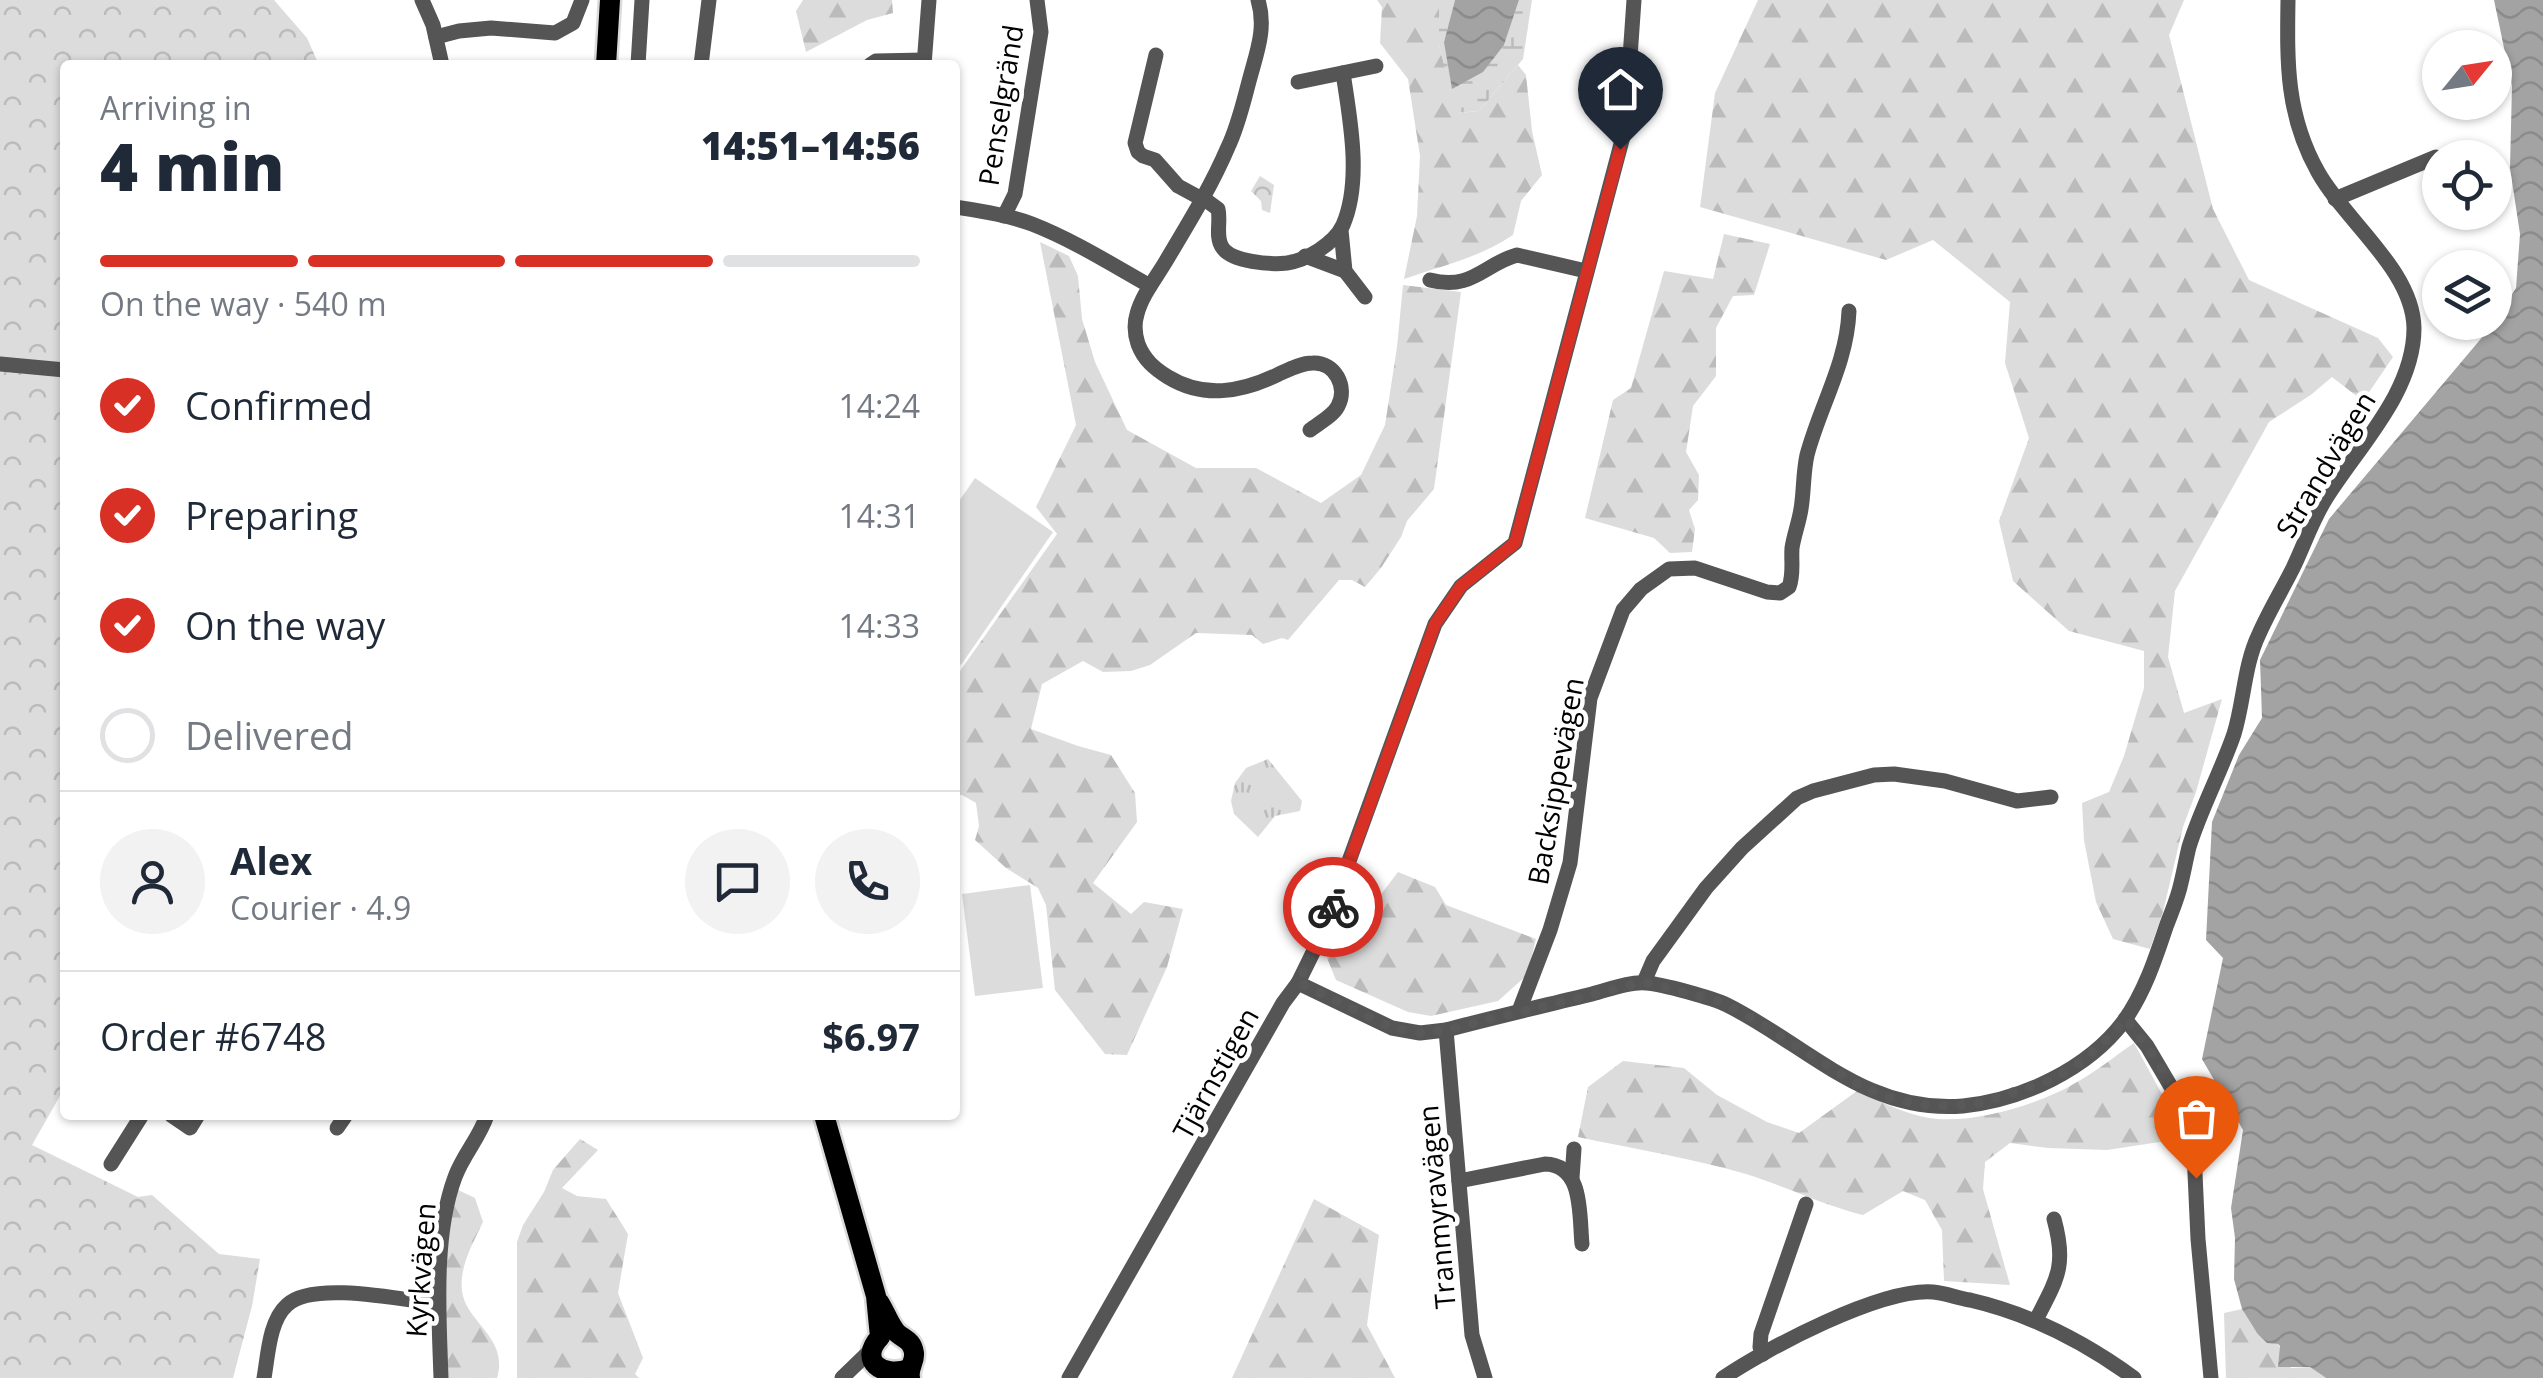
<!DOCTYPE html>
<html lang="en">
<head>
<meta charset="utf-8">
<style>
  body { margin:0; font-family:"Open Sans",sans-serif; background:#f2f2f3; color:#1f2937; height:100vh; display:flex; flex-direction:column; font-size:38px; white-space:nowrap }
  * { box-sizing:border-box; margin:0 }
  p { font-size:32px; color:#747a83 }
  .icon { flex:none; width:55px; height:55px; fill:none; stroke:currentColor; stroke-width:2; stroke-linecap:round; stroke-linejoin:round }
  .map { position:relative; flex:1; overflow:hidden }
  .drawer { position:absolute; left:60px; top:60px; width:900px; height:1060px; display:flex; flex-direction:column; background:#fff; border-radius:10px; box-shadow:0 2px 8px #0004 }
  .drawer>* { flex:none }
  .needle { width:65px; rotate:60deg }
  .fabs { position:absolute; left:2422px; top:30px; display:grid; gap:20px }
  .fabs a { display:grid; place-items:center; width:90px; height:90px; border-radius:50%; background:#fff; box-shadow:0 2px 8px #0004; font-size:50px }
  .pin { position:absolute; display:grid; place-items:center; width:85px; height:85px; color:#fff; margin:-102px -42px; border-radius:50% 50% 50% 0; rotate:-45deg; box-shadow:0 0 10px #0007 }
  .pin .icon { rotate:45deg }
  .courier { position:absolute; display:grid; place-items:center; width:100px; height:100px; margin:-50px; border:8px solid #d93025; border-radius:50%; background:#fff; color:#222; box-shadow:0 2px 12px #0007 }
  .overview em { font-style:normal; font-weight:800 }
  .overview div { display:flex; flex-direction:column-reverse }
  .overview { display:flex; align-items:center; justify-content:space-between; height:170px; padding:0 40px }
  h1 { font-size:65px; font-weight:800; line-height:75px }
  .bar { display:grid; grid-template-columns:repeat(4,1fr); gap:15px 10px; align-content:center; height:120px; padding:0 40px }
  .bar i { height:12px; border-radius:8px; background:#e0e1e3 }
  .bar .selected { background:#d93025 }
  .bar p { grid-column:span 4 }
  .line { display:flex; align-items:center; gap:25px; padding:0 40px; border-top:2px solid #e0e1e3 }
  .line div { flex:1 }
  .round { display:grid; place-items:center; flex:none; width:105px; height:105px; border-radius:52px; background:#f2f2f3 }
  ol { padding:0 40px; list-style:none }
  li { display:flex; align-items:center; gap:30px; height:110px }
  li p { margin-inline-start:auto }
  li .icon { padding:10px; border-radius:50%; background:#d93025; color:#fff; stroke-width:4 }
  li:last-child { color:#747a83 }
  li i { width:55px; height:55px; border:5px solid #e0e1e3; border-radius:50% }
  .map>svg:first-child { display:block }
</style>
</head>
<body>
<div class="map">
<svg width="2543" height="1378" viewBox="0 0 2543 1378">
  <defs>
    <pattern id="grass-tufts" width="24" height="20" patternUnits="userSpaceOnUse" patternTransform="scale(2.5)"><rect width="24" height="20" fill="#dcdcdc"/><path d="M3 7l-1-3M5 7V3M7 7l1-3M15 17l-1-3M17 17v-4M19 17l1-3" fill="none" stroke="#bbb"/></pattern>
    <pattern id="forest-firs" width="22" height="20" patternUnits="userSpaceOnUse" patternTransform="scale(2.5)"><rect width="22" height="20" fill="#dcdcdc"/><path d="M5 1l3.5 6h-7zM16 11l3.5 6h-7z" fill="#bbb"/></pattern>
    <pattern id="wetland-marsh" width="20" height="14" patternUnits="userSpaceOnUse" patternTransform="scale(2.5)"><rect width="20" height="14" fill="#dcdcdc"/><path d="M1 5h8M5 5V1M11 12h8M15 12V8" fill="none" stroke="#bbb"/></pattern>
    <pattern id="park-crowns" width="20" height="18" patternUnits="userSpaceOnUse" patternTransform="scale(2.5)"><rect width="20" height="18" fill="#dcdcdc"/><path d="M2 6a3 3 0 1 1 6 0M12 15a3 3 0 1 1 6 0" fill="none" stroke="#bbb"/></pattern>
    <pattern id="water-waves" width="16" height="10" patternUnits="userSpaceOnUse" patternTransform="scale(2.5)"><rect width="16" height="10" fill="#a3a3a3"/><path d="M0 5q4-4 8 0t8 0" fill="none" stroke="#8b8b8b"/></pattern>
  </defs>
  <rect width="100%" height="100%" fill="#fff"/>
  <polygon fill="url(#grass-tufts)" points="1268,759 1302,801 1300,811 1275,816 1258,837 1234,814 1231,801 1235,783 1246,768"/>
  <g fill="url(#forest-firs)">
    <polygon points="803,0 892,0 893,13 867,20 806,52 796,11"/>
    <path d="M1377,0H1439V46L1458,113L1479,111L1518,65L1526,75L1532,131L1542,175L1521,201L1513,235C1476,259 1444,265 1404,279L1417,216L1420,156L1408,79L1380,43L1382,7Z"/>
    <polygon points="1758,0 2184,0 2169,35 2213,209 2249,280 2378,338 2393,357 2363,401 2332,377 2312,394 2269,422 2175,591 2168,657 2184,713 2222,699 2196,792 2183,827 2163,912 2150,949 2113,939 2096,902 2084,840 2082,803 2109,792 2124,756 2144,688 2144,651 2069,631 2013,581 1999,521 2029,438 2005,363 2010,302 1933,240 1886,260 1700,207 1715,93"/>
    <polygon points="1724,234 1770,244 1754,295 1733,296 1716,328 1716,376 1693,406 1686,452 1699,475 1698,500 1689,510 1695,529 1692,552 1670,553 1654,538 1585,518 1613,400 1631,388 1664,271 1713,279"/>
    <polygon points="1040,242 1069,256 1078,276 1082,319 1095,362 1127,430 1196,468 1256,468 1321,503 1361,475 1385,425 1397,347 1403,285 1461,292 1434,489 1407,521 1401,537 1381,568 1365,587 1352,580 1339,580 1288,640 1282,638 1263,644 1252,635 1196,633 1150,665 1131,671 1103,672 1083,661 1042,684 1031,729 1078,746 1111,755 1135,793 1137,822 1093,883 1131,914 1144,902 1183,909 1167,967 1127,1055 1105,1054 1055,990 1046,905 1038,888 1006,868 975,840 979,826 976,803 962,795 955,795 955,678 1057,534 1036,507 1076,425"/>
    <polygon points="1398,872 1435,887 1446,905 1536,939 1527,975 1498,1001 1431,1016 1408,1012 1336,980 1327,958 1347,928 1379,897"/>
    <path d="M2134,1043L2186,1138L2107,1150L2048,1148L2010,1143L1985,1162L1983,1189L2010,1285L1944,1281L1942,1230L1925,1200L1903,1191L1863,1215C1823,1205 1785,1186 1746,1174C1691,1158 1634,1149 1578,1137L1588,1087L1623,1061L1684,1068L1717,1095L1767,1122L1799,1133L1857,1091C1880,1101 1904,1114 1929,1118C1971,1125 2041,1104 2077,1082C2097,1071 2115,1056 2134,1043Z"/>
    <polygon points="580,1139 598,1150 562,1188 577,1196 606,1199 628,1234 618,1293 643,1358 635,1374 639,1378 517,1378 517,1242 523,1225 544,1192 553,1170"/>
    <path d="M456,1189L475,1198L483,1222C473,1243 459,1267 462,1291C466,1323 509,1337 497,1378H447C446,1318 439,1247 456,1189Z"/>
    <polygon points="1314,1199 1379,1235 1367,1325 1395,1378 1232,1378"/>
    <path d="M2242,1309C2252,1324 2259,1342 2278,1344L2291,1368L2310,1367L2326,1378H2226L2224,1313Z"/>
  </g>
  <polygon fill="url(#wetland-marsh)" points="1439,0 1455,0 1444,42 1504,45 1519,0 1532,0 1523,59 1479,111 1457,113 1439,46"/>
  <g fill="url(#park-crowns)">
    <polygon points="0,0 274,0 307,38 319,65 65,65 65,1087 32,1145 138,1197 152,1195 219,1254 260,1259 252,1306 233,1378 0,1378"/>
    <polygon points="1260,176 1274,185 1270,213 1262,210 1261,201 1251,191"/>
  </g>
  <g fill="#dcdcdc">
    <polygon points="975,478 1053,532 961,665 955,661 955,507"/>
    <polygon points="1030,885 1043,988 975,996 962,894"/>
  </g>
  <g fill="url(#water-waves)">
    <polygon points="1455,0 1519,0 1504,45 1483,72 1452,89 1444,42"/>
    <polygon points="2494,0 2543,0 2543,1378 2326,1378 2310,1367 2278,1367 2280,1346 2278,1344 2267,1343 2257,1333 2242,1309 2234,1279 2235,1238 2231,1208 2243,1130 2202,1059 2223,958 2206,940 2212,822 2239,755 2262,718 2260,660 2329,519 2495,322 2516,288 2520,234 2510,168 2512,86"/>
  </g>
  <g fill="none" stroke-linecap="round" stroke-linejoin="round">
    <g stroke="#dbdbdb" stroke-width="25">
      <g id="major">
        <polyline points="606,65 610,0"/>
        <path d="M824,1115L876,1296L880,1337C858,1361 882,1378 909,1369"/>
        <path d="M879,1302C885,1311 890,1326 897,1333C905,1340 912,1340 914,1353C915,1363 908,1367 910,1378"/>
      </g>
    </g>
    <g stroke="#555" stroke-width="15">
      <polyline points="422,0 433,25 442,65"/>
      <path d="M1258,0C1266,26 1258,49 1251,74C1244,99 1239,124 1228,147C1211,187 1188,224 1166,261C1156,278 1142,295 1137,314C1134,324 1135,335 1138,344C1144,360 1155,369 1168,377C1204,399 1241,392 1277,375C1288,370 1300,363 1313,363C1335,362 1348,387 1338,406C1333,416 1319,423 1310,430"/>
      <polyline points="436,37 459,31 491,28 555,33 573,23 582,0"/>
      <polyline points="1156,55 1135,143 1138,152 1143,156 1155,160 1178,186 1202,199"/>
      <polyline points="638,65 642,0"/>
      <polyline points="701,65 709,0"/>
      <polyline points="870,65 876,61 924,60"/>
      <polyline points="924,65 929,0"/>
      <polyline points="1298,82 1376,66"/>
      <path d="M1203,198L1218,209C1221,221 1215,236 1222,247C1231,262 1271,265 1287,263C1307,260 1334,244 1343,225C1362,181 1350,119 1343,73"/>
      <polyline points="2335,199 2436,157"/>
      <path d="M955,207C980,211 1008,215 1032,224C1073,240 1111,264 1150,286"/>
      <polyline points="1004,216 1015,194 1041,32 1037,0"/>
      <polyline points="1341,230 1345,271 1365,297"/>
      <polyline points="1305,256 1345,271"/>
      <path d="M1430,280C1472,291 1484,264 1517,255L1586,271"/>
      <polyline points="0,364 65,370"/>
      <polyline points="1644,982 1653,961 1706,888 1742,848 1797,798 1813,791 1874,775 1894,774 1945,781 2017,801 2051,797"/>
      <path d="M1298,983L1392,1028L1420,1033L1446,1030C1495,1017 1543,1006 1592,994C1608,990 1630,981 1646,983C1662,984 1713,998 1727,1005C1807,1045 1866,1114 1963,1106C2022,1100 2088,1069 2124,1021C2144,993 2155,960 2166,927C2171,913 2178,898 2181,883C2184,871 2186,859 2189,847C2201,808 2221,772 2234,734C2244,702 2244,665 2259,634C2269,611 2282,590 2293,568C2304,545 2312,521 2325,500C2357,448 2414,393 2414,328C2413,270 2346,222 2318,172C2286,115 2287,63 2288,0"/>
      <path d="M1519,1011L1550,930L1570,863L1590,698L1623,610L1641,589L1669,569L1695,568L1767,592L1780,593L1789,587C1794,574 1791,561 1792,548C1794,535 1799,522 1801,509C1804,491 1803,473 1807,455C1820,406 1847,363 1849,311"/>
      <polyline points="2125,1019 2147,1046 2184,1109 2193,1130 2198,1239 2211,1378"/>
      <polyline points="1446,1030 1472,1335 1485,1378"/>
      <polyline points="171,1115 190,1128 198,1115"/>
      <polyline points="337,1128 346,1115"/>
      <polyline points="111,1164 142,1115"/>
      <polyline points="1572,1178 1574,1149"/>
      <path d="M1459,1181L1545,1164C1584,1165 1579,1215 1582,1244"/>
      <path d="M2036,1320C2057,1279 2067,1266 2054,1219"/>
      <polyline points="1763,1354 1760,1347 1761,1334 1806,1204"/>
      <path d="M264,1378C268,1356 269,1321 287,1305C312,1280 404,1300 438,1304"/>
      <path d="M441,1378C439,1316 433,1236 455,1177C463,1155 480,1137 487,1115"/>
      <polyline points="842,1378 871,1350"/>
      <polyline points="1069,1378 1283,1003 1298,983 1324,930 1435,624 1461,586 1515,543 1625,129 1634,0"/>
      <path d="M1723,1378C1767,1348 1881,1288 1933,1292C1945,1293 1958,1298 1970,1300C2031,1314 2083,1341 2134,1378"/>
    </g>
    <use href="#major" stroke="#000" stroke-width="20"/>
  </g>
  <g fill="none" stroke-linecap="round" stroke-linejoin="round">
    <path stroke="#595959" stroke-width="10" stroke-dasharray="0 18" d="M1333,907L1324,930L1298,982L1392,1028L1420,1033L1446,1030L1644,982L1722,1002L1762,1024L1860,1086L1890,1098L1916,1104L1945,1106L1977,1104L2052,1080L2078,1064L2103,1043L2125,1019C2144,1037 2186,1104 2192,1129C2196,1145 2196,1161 2196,1178"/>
    <polyline stroke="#d93025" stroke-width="12" points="1333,907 1435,624 1461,586 1515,543 1620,149"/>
  </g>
  <g text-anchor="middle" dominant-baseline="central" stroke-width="9" stroke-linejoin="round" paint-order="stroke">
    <g font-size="28" fill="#000" stroke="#fff">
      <text transform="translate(1000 105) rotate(-81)">Penselgränd</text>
      <text transform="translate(2325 464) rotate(-59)">Strandvägen</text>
      <text transform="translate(1555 781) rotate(-80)">Backsippevägen</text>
      <text transform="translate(1215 1073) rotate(-61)">Tjärnstigen</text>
      <text transform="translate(1436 1207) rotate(-95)">Tranmyravägen</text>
      <text transform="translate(420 1270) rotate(-86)">Kyrkvägen</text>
    </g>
  </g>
</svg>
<div class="fabs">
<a><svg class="needle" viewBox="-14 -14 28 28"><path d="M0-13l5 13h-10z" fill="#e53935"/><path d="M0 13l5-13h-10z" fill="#747a83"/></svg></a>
<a><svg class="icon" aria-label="locate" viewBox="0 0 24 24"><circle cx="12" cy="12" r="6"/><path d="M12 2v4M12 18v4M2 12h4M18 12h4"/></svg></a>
<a><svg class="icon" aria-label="layers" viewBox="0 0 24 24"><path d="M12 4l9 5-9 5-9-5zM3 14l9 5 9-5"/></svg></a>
</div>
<div class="pin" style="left:2196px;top:1178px;background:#ea580c"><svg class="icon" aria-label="bag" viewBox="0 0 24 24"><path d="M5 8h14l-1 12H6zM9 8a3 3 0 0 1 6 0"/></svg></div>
<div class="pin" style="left:1620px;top:149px;background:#1f2937"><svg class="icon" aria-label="home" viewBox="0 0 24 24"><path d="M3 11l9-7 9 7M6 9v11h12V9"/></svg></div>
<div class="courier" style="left:1333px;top:907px"><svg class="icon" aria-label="bike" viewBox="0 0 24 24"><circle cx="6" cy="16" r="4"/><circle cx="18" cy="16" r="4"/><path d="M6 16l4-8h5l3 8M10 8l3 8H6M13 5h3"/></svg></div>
<section class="drawer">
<div class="overview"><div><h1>4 min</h1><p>Arriving in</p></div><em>14:51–14:56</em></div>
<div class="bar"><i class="selected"></i><i class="selected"></i><i class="selected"></i><i></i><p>On the way · 540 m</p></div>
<ol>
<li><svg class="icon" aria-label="check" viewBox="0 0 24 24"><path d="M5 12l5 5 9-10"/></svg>Confirmed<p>14:24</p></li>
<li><svg class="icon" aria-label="check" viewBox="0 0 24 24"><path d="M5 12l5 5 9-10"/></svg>Preparing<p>14:31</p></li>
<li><svg class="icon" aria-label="check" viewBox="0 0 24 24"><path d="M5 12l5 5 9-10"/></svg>On the way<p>14:33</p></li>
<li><i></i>Delivered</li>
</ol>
<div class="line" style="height:180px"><a class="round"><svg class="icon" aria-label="person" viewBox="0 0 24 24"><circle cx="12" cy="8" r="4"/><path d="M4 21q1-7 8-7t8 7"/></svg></a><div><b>Alex</b><p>Courier · 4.9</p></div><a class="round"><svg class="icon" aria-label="chat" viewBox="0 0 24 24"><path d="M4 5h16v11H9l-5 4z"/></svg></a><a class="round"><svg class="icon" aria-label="phone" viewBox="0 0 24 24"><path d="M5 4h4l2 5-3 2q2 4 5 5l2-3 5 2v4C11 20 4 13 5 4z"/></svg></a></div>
<div class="line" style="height:130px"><div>Order #6748</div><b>$6.97</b></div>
</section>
</div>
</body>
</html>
